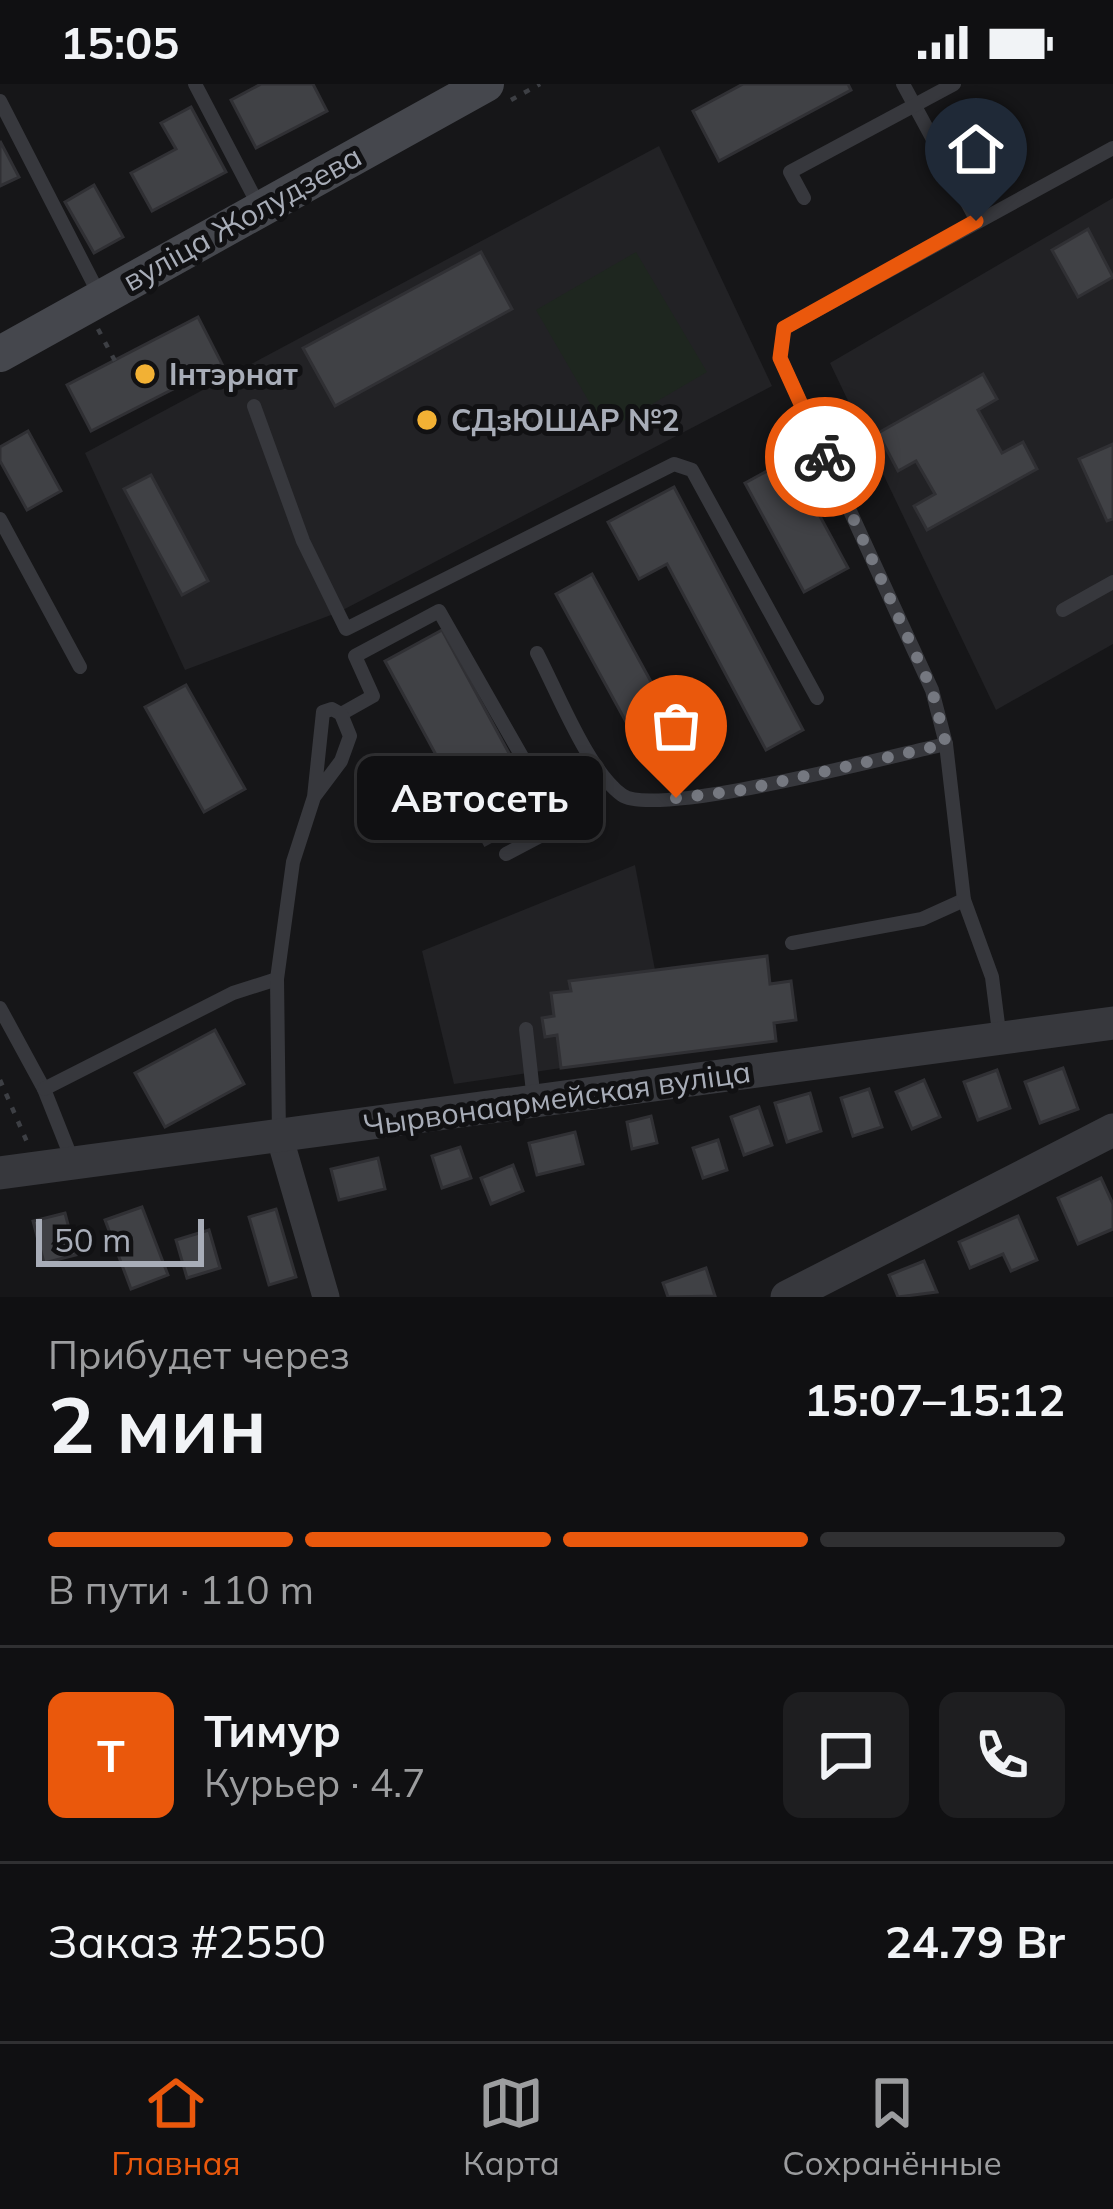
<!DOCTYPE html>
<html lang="ru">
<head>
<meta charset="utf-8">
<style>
  body { margin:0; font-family:Mulish,sans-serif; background:#1e1e20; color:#f1f3f6; height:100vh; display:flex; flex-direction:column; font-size:45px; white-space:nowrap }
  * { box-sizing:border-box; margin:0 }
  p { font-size:39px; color:#9c9d9f }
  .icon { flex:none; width:66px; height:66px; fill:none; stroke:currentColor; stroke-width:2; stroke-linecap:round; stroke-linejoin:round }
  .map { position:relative; height:1213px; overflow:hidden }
  .panel { display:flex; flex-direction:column; background:#101012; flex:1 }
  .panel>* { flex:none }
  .scale { position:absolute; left:36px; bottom:30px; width:168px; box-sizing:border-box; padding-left:12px; border:6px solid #a8adb8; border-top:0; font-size:33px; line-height:42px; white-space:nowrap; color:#a8adb8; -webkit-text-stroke:9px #111113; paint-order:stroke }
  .pin { position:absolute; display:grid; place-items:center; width:102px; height:102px; color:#fff; margin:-123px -51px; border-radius:50% 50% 50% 0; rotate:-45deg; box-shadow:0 0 12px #0007 }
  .pin .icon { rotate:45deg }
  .courier { position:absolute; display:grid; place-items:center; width:120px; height:120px; margin:-60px; border:9px solid #ea580c; border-radius:50%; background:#fff; color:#222; box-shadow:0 3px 15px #0007 }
  .bubble { position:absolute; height:84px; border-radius:18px; background:#101012; box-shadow:0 6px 18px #0003,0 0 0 3px #303032; font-size:39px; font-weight:700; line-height:84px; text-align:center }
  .overview em { font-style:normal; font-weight:700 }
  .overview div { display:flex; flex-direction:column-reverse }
  .overview { display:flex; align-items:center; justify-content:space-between; height:204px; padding:0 48px }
  h1 { font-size:78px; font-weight:700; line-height:90px }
  .bar { display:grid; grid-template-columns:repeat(4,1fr); gap:18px 12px; align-content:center; height:144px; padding:0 48px }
  .bar i { height:15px; border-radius:9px; background:#303032 }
  .bar .active { background:#ea580c }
  .bar p { grid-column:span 4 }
  .line { display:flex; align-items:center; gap:30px; padding:0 48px; border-top:3px solid #303032 }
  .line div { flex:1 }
  .round { display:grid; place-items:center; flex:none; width:126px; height:126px; border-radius:18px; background:#1e1e20 }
  .status { display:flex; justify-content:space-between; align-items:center; height:84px; padding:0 60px; background:#101012; direction:ltr }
  .status svg { height:33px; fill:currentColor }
  .tab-bar { display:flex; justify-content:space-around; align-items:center; height:168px; border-top:3px solid #303032; background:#101012; font-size:33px; color:#9c9d9f }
  .tab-bar a { display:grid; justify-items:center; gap:6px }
  .tab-bar .active { color:#ea580c }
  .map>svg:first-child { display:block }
</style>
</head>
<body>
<div class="status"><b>15:05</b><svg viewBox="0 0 49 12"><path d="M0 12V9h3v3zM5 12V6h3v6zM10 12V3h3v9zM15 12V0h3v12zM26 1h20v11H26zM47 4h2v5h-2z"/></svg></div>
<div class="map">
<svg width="1113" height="1213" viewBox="0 0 1113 1213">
  <rect width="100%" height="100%" fill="#161618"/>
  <g fill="#222225">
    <polygon points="659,62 772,302 339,528 185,586 85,369"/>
    <polygon points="1113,114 1113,560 996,626 830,279"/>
    <polygon points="635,781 655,886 561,984 454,1000 422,867"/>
  </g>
  <polygon fill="#1e261f" points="636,168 707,288 606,347 536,226"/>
  <g fill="#404145" stroke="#303034" stroke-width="3">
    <polygon points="261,0 313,0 327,27 256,64 231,16"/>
    <polygon points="743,0 848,0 851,6 719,77 693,27"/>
    <polygon points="191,23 226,88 152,127 131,89 176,65 161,39"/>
    <polygon points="0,57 19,93 0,102"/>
    <polygon points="94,101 123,153 94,169 65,118"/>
    <polygon points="1088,145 1113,193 1078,213 1052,166"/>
    <polygon points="481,168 512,225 335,322 303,264"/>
    <polygon points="198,233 222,280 91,347 67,301"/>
    <polygon points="983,290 997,315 978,326 1002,369 1023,358 1037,385 927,446 914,422 935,410 916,377 898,387 878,349"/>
    <polygon points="28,347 61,407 27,426 0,377 0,363"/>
    <polygon points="1113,360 1113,435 1107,437 1079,375"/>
    <polygon points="789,375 848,484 804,508 745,399"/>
    <polygon points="151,391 208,497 182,511 124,405"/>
    <polygon points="674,403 803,646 766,666 667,480 639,495 608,438"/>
    <polygon points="592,490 684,658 648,678 556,510"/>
    <polygon points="442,546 542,730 485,761 385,577"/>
    <polygon points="186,601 245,705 204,728 145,623"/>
    <polygon points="767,872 770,900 791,897 796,936 774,939 776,957 561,984 557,951 545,953 542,934 554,932 551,909 571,907 569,897"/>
    <polygon points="215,946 244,1000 165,1043 135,989"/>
    <polygon points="1063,984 1078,1025 1040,1039 1025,998"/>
    <polygon points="997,986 1010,1024 978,1036 964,998"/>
    <polygon points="924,996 940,1033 912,1045 896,1008"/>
    <polygon points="869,1005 882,1043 853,1052 841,1014"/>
    <polygon points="810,1009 821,1047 787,1058 775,1019"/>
    <polygon points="759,1023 772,1061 744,1071 731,1033"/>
    <polygon points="651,1032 657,1059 632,1065 627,1038"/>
    <polygon points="575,1048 583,1080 537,1091 529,1059"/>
    <polygon points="718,1056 727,1086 703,1094 693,1064"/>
    <polygon points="460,1063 471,1094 442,1104 432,1072"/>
    <polygon points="378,1074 385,1105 339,1116 331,1085"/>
    <polygon points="513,1081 523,1107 491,1120 481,1094"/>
    <polygon points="1101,1094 1113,1120 1113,1145 1078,1160 1058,1114"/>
    <polygon points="142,1123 168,1191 131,1205 105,1136"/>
    <polygon points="276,1125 296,1193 269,1201 249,1133"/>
    <polygon points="65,1129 76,1171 44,1179 33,1137"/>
    <polygon points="1018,1132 1037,1176 1011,1187 1003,1170 970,1184 959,1158"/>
    <polygon points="209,1146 220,1184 187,1194 176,1156"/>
    <polygon points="924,1177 937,1208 898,1213 889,1191"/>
    <polygon points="706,1184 715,1212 668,1213 663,1199"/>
  </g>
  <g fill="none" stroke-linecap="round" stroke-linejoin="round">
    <g stroke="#3d3f44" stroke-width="4.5" stroke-dasharray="6 9" stroke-linecap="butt">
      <polyline points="511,16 540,0"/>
      <polyline points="98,245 115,277"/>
      <polyline points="0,996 27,1058"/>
    </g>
    <g stroke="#37383d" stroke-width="14">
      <polyline points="195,0 260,124"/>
      <polyline points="903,0 977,137"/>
      <polyline points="0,17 100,212"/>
      <polyline points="804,114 790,88 954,0"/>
      <polyline points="254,322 303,457 346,545 674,380 692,386 817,614"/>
      <polyline points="0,435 80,583"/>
      <polyline points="1063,526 1113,498"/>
      <path d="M537,569C557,607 588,687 622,711C655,735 895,671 946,660"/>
      <polyline points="341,630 373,612 355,572 439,527 561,741 506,770"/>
      <polyline points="792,859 922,835 964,816"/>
      <polyline points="0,924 44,1005 73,1078"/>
      <polyline points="526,945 534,1017"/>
      <polyline points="1000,956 992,893 964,816 946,660 932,606 780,274 784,244 1113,64"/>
      <polyline points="44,1005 233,909 277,895"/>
      <polyline points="279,1051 277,895 293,778 314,713 323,628 332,625 341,630 350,652 341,677 314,713"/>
    </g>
    <polyline stroke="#37383d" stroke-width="27" points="279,1051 326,1213"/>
    <g stroke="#37383d" stroke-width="33">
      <polyline points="0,1089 1113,939"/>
      <polyline points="787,1213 1113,1046"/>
    </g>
    <polyline stroke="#45474d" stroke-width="36" points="0,270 486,0"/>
  </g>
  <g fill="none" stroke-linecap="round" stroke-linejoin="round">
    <polyline stroke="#757880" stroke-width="12" stroke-dasharray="0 21.6" points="676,714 743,706 946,660 932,606 825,373"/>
    <polyline stroke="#ea580c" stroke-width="15" points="825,373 780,274 784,244 976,137"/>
  </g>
  <g fill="#f2b134" stroke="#111113" stroke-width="4.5">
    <circle cx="145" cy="290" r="12"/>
    <circle cx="427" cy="336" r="12"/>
  </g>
  <g text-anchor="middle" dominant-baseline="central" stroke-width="10" stroke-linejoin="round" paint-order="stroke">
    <g font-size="30" fill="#a8adb8" stroke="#111113">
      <text transform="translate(242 134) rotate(-29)">вуліца Жолудзева</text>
      <text transform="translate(557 1014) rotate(-8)">Чырвонаармейская вуліца</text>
    </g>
    <g font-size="30" font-weight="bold" fill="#a8adb8" stroke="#111113" text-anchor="start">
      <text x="169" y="290">Інтэрнат</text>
      <text x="451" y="336">СДзЮШАР №2</text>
    </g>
  </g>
</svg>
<div class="scale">50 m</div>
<div class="pin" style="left:676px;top:714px;background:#ea580c"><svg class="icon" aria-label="bag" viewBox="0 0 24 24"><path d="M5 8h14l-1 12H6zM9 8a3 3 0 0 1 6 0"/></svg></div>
<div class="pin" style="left:976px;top:137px;background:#1f2937"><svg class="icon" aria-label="home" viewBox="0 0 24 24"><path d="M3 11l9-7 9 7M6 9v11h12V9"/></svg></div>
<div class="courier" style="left:825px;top:373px"><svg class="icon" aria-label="bike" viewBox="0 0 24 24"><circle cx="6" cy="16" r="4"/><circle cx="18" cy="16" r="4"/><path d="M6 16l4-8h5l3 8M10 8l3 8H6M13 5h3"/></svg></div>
<div class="bubble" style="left:357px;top:672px;width:246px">Автосеть</div>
</div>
<section class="panel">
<div class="overview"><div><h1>2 мин</h1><p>Прибудет через</p></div><em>15:07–15:12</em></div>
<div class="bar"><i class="active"></i><i class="active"></i><i class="active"></i><i></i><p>В пути · 110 m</p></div>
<div class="line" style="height:216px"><b class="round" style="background:#ea580c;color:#fff">Т</b><div><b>Тимур</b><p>Курьер · 4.7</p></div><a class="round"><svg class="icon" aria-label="chat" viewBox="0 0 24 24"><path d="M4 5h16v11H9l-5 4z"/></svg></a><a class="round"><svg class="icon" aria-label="phone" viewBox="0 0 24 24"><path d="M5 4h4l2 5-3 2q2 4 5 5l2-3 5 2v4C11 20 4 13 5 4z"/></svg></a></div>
<div class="line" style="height:156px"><div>Заказ #2550</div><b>24.79 Br</b></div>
</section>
<nav class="tab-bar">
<a class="active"><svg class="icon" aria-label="home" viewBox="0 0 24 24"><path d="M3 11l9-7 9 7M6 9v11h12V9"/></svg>Главная</a>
<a><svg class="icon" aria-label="map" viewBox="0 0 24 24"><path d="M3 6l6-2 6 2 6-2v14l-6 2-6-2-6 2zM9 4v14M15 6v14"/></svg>Карта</a>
<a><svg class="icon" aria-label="saved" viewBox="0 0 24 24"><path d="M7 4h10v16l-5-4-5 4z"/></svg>Сохранённые</a>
</nav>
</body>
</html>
